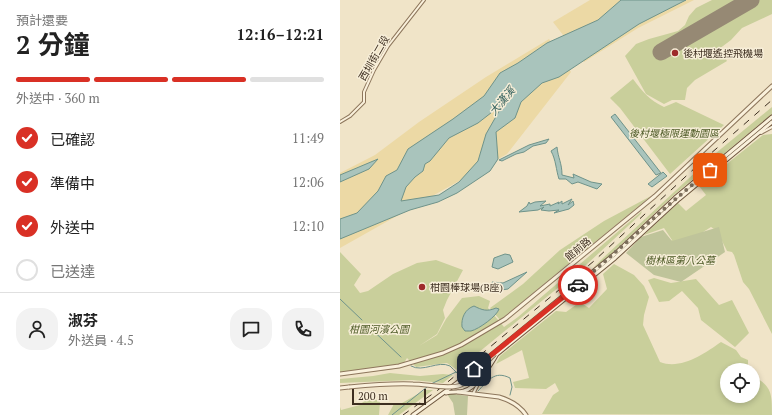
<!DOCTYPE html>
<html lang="zh-TW">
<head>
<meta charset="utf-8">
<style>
  body { margin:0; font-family:"PT Serif","Noto Sans TC",serif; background:#f2f2f2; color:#222; height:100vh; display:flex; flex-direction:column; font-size:15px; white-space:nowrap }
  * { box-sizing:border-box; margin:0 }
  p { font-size:13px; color:#767676 }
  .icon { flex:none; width:22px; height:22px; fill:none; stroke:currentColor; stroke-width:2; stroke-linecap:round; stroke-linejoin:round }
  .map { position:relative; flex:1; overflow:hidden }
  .sheet { display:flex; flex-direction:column; background:#fff; width:340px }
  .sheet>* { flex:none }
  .tools { position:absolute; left:380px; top:363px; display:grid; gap:8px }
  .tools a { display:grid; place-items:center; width:40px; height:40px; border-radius:50%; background:#fff; box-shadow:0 2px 6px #0003; font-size:20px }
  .scale { position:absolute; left:12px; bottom:10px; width:74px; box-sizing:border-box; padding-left:4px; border:2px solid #3d2e20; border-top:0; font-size:11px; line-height:14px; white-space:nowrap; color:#3d2e20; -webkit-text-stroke:3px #f7eed8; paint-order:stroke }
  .pin { position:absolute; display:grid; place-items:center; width:34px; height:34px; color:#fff; margin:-17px; border-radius:8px; box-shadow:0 2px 6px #0006 }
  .courier { position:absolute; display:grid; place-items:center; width:40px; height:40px; margin:-20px; border:3px solid #d93025; border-radius:50%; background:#fff; color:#222; box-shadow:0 1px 5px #0007 }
  .summary em { font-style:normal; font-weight:700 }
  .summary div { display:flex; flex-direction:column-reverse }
  .summary { display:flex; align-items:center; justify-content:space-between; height:68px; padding:0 16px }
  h1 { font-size:26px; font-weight:700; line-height:30px }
  .bar { display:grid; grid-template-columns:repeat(4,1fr); gap:6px 4px; align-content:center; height:48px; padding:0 16px }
  .bar i { height:5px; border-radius:3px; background:#e0e0e0 }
  .bar .selected { background:#d93025 }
  .bar p { grid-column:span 4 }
  .line { display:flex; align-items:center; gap:10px; padding:0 16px; border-top:1px solid #e0e0e0 }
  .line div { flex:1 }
  .round { display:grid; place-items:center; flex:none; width:42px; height:42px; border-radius:16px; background:#f2f2f2 }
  ol { padding:0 16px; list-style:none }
  li { display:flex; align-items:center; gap:12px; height:44px }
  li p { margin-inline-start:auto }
  li .icon { padding:4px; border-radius:50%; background:#d93025; color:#fff; stroke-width:4 }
  li:last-child { color:#767676 }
  li i { width:22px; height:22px; border:2px solid #e0e0e0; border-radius:50% }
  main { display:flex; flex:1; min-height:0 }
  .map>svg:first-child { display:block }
</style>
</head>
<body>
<main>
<section class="sheet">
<div class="summary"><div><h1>2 分鐘</h1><p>預計還要</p></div><em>12:16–12:21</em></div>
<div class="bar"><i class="selected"></i><i class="selected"></i><i class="selected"></i><i></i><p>外送中 · 360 m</p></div>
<ol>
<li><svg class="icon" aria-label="check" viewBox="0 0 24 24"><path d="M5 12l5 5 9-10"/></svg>已確認<p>11:49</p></li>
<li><svg class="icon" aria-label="check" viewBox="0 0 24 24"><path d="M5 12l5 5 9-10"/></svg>準備中<p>12:06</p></li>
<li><svg class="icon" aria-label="check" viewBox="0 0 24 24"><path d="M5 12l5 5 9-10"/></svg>外送中<p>12:10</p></li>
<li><i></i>已送達</li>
</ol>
<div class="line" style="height:72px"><a class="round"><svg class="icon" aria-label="person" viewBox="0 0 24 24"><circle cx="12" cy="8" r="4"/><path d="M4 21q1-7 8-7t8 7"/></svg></a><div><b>淑芬</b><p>外送員 · 4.5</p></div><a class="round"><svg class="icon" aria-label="chat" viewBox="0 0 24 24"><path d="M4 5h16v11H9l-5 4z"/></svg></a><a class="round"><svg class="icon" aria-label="phone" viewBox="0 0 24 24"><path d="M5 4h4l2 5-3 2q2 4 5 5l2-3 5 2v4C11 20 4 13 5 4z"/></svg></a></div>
</section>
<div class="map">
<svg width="432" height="415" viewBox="0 0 432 415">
  <rect width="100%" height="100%" fill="#f0e4c8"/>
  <g fill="#c9cf9b">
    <polygon points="372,0 432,0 432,14 402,28 391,40 379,49 387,61 355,80 347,88 345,100 332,100 324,104 306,94 285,56 296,44 309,39 338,31 345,25 349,16 356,8"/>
    <path d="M293,79C303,92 309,100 324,107L336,102L384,125L330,174L280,108L270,98Z"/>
    <polygon points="432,107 432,114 335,194 266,259 253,268 263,258 376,153"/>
    <polygon points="432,134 432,334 409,289 403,282 394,255 392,252 387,251 377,231 371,227 360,234 326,246 332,240 324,228 304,235 338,203 346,211 366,195 359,186 423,135"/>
    <polygon points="311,196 160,320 150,308 183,284 220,250 264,221"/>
    <polygon points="302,211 301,214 246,265 117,370 107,363 76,367 67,358 61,368 0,376 0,252 21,274 14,285 20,293 28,291 53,274 77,263 96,260 123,270 107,300 103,310 105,318 97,334 79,346 97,335 106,319 122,298 139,296 150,301 148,308 164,327 178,317"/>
    <path d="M274,264L294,275L304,286L309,297L304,315L303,325L320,362C341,370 364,354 381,342L396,350L401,357L408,360V370H387V396H413V376C432,386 432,394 432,415L202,414L213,395L219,391L215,383L206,389L175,388L173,382L189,378L182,350L156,364L160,356L216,311L226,312L240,302L249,308L267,289L263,274Z"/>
    <polygon points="314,278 331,283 356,279 379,305 392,300 409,333 395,347 361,320 358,308 342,291 329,301 319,302 308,280"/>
    <polygon points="50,373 80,376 103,374 113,375 103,383 72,380 0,383 0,379 33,376"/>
    <polygon points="85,390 93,390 59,415 48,415 54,404 62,403"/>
    <polygon points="29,396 40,402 39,415 0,415 0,407 1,410 20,405"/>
  </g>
  <g fill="#ecd9a5">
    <polygon points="250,0 354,0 298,28 244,62 213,22"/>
    <polygon points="209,39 231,72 167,154 0,248 0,173 35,155 79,122 146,77"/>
  </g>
  <g fill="#bfc49a">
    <polygon points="379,227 385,252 341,282 314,275 286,253 301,237 323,230 332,241"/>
    <polygon points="107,394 113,394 128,396 127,415 115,415 113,403"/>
  </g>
  <g fill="#a9c4bc" stroke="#6f938a" fill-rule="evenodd">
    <path d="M281,0H346L299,24L219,77L202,83L181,102L175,118L156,132L158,159L150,171L117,193L98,202L70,210L0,239V219L17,213L38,191L46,176L57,170L68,149L113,119L144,96L160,73L178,63L207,43L258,20ZM162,106L146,134L138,161L119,182L99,195L61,201L66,187L75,177L83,171L85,164L90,161L109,138L138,123L156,109Z"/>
    <polygon points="275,114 321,173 316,175 271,117"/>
    <polygon points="209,139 206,143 193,146 184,152 176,154 162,161 159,160 189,145"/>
    <path d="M217,147C218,158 222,163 222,175L234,178L233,174L251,182L262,184L257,189L238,182L232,184L226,179H219C216,170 216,160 211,151Z"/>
    <polygon points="38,159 29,169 0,182 0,175"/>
    <polygon points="323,172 327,176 312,187 308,184"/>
    <polygon points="232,199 228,205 233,201 234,205 229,209 214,213 219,210 209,211 201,210 204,207 198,210 179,212 187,206 189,202 190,204 195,202 206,201 200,206 210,204 210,206 219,202 218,204 222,201 222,204"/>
    <polygon points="165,254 170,255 173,262 158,269 152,267 154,258"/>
    <polygon points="187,272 168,289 155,291 152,282 163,283"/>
    <path d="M134,306C142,310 147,312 156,308L159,309C157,316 139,329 131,331C130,331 126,331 125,331L122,327C121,318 125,309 134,306Z"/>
  </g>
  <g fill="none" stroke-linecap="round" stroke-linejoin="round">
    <g stroke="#6f938a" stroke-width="1">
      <polyline points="0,299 22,320"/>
      <polyline points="26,324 61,357"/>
      <path d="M71,366C83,373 98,360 110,366C112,368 115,371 117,373"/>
      <polyline points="91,384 116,372"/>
      <path d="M138,391C148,381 154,370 170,378L172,387L170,395"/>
      <polyline points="52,415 87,387"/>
    </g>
    <polyline stroke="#968974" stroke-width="17" points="321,52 411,0"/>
    <g stroke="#8d765c" stroke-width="4">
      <g id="minor">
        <polyline points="0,122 10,116 24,102 24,92 34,70 48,46 84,0"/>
        <polyline points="421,133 432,127"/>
        <polyline points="133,394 140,380"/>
      </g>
    </g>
    <g stroke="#8d765c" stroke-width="5">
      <g id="tertiary">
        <polyline points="0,374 59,366 103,353 121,345 165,319 315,196 432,86"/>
        <polyline points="0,388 9,387"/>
        <path d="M118,392L159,397C169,400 180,406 186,415"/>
      </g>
    </g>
    <g stroke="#6f573f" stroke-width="5">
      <g id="secondary">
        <path d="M106,393C112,391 118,393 124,391C138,387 150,365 157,354L275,258L339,199L432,122"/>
        <polyline points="73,415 117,383 233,288 276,253 335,198 432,117"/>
      </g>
    </g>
    <use href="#minor" stroke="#faf1dc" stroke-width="2"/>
    <use href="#tertiary" stroke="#faf1dc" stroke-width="3"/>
    <use href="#secondary" stroke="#faf1dc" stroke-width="3"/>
    <polyline stroke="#3d2e20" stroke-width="1" stroke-dasharray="7 7" stroke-linecap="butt" points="63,415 98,390 254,261 369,155 432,100"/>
    <g stroke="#8d765c" stroke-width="5" stroke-linecap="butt">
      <path id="tertiary-bridge" d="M9,387C30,385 51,383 73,384C86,384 109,390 121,385C135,379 144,364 155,354"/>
    </g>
    <use href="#tertiary-bridge" stroke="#faf1dc" stroke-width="3"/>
  </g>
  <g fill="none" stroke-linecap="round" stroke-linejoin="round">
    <path stroke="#7c6e5b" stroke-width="4" stroke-dasharray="0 7.2" d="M238,285C282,247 325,207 370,170"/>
    <polyline stroke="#d93025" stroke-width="5" points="134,369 238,285"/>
  </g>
  <g fill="#9e2a2b" stroke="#f7eed8" stroke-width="1.5">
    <circle cx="335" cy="53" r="4"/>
    <circle cx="82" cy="287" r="4"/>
  </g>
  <g text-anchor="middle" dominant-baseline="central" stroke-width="3" stroke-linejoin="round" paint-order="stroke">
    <g font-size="10" fill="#3d2e20" stroke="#f7eed8" text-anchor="start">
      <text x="343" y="53">後村堰遙控飛機場</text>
      <text x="90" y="287">柑園棒球場(B座)</text>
    </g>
    <g font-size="10" fill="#3d2e20" stroke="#f7eed8">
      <text transform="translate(34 58) rotate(-60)">西圳街二段</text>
      <text transform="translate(238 249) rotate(-40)">館前路</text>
    </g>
    <g font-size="10" font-style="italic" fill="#4d5a26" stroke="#f7eed8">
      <text x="334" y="133">後村堰極限運動園區</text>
      <text x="340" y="260">樹林區第八公墓</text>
      <text x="39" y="329">柑園河濱公園</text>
    </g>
    <g font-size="11" font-style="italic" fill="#2f5d5a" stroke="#f7eed8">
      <text transform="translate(162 101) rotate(-50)">大漢溪</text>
    </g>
  </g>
</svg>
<div class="tools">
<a><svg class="icon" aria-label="locate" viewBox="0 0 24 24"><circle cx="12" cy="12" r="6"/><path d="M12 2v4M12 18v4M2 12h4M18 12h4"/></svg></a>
</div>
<div class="scale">200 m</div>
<div class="pin" style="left:370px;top:170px;background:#ea580c"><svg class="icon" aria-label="bag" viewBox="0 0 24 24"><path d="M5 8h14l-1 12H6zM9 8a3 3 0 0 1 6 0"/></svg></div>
<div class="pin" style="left:134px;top:369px;background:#1f2937"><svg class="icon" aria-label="home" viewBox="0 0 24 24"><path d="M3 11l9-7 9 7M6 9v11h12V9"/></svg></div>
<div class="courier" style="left:238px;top:285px"><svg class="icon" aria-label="car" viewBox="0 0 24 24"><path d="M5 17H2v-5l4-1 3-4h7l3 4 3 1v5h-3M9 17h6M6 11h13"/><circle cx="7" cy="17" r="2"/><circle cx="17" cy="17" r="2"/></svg></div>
</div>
</main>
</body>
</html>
